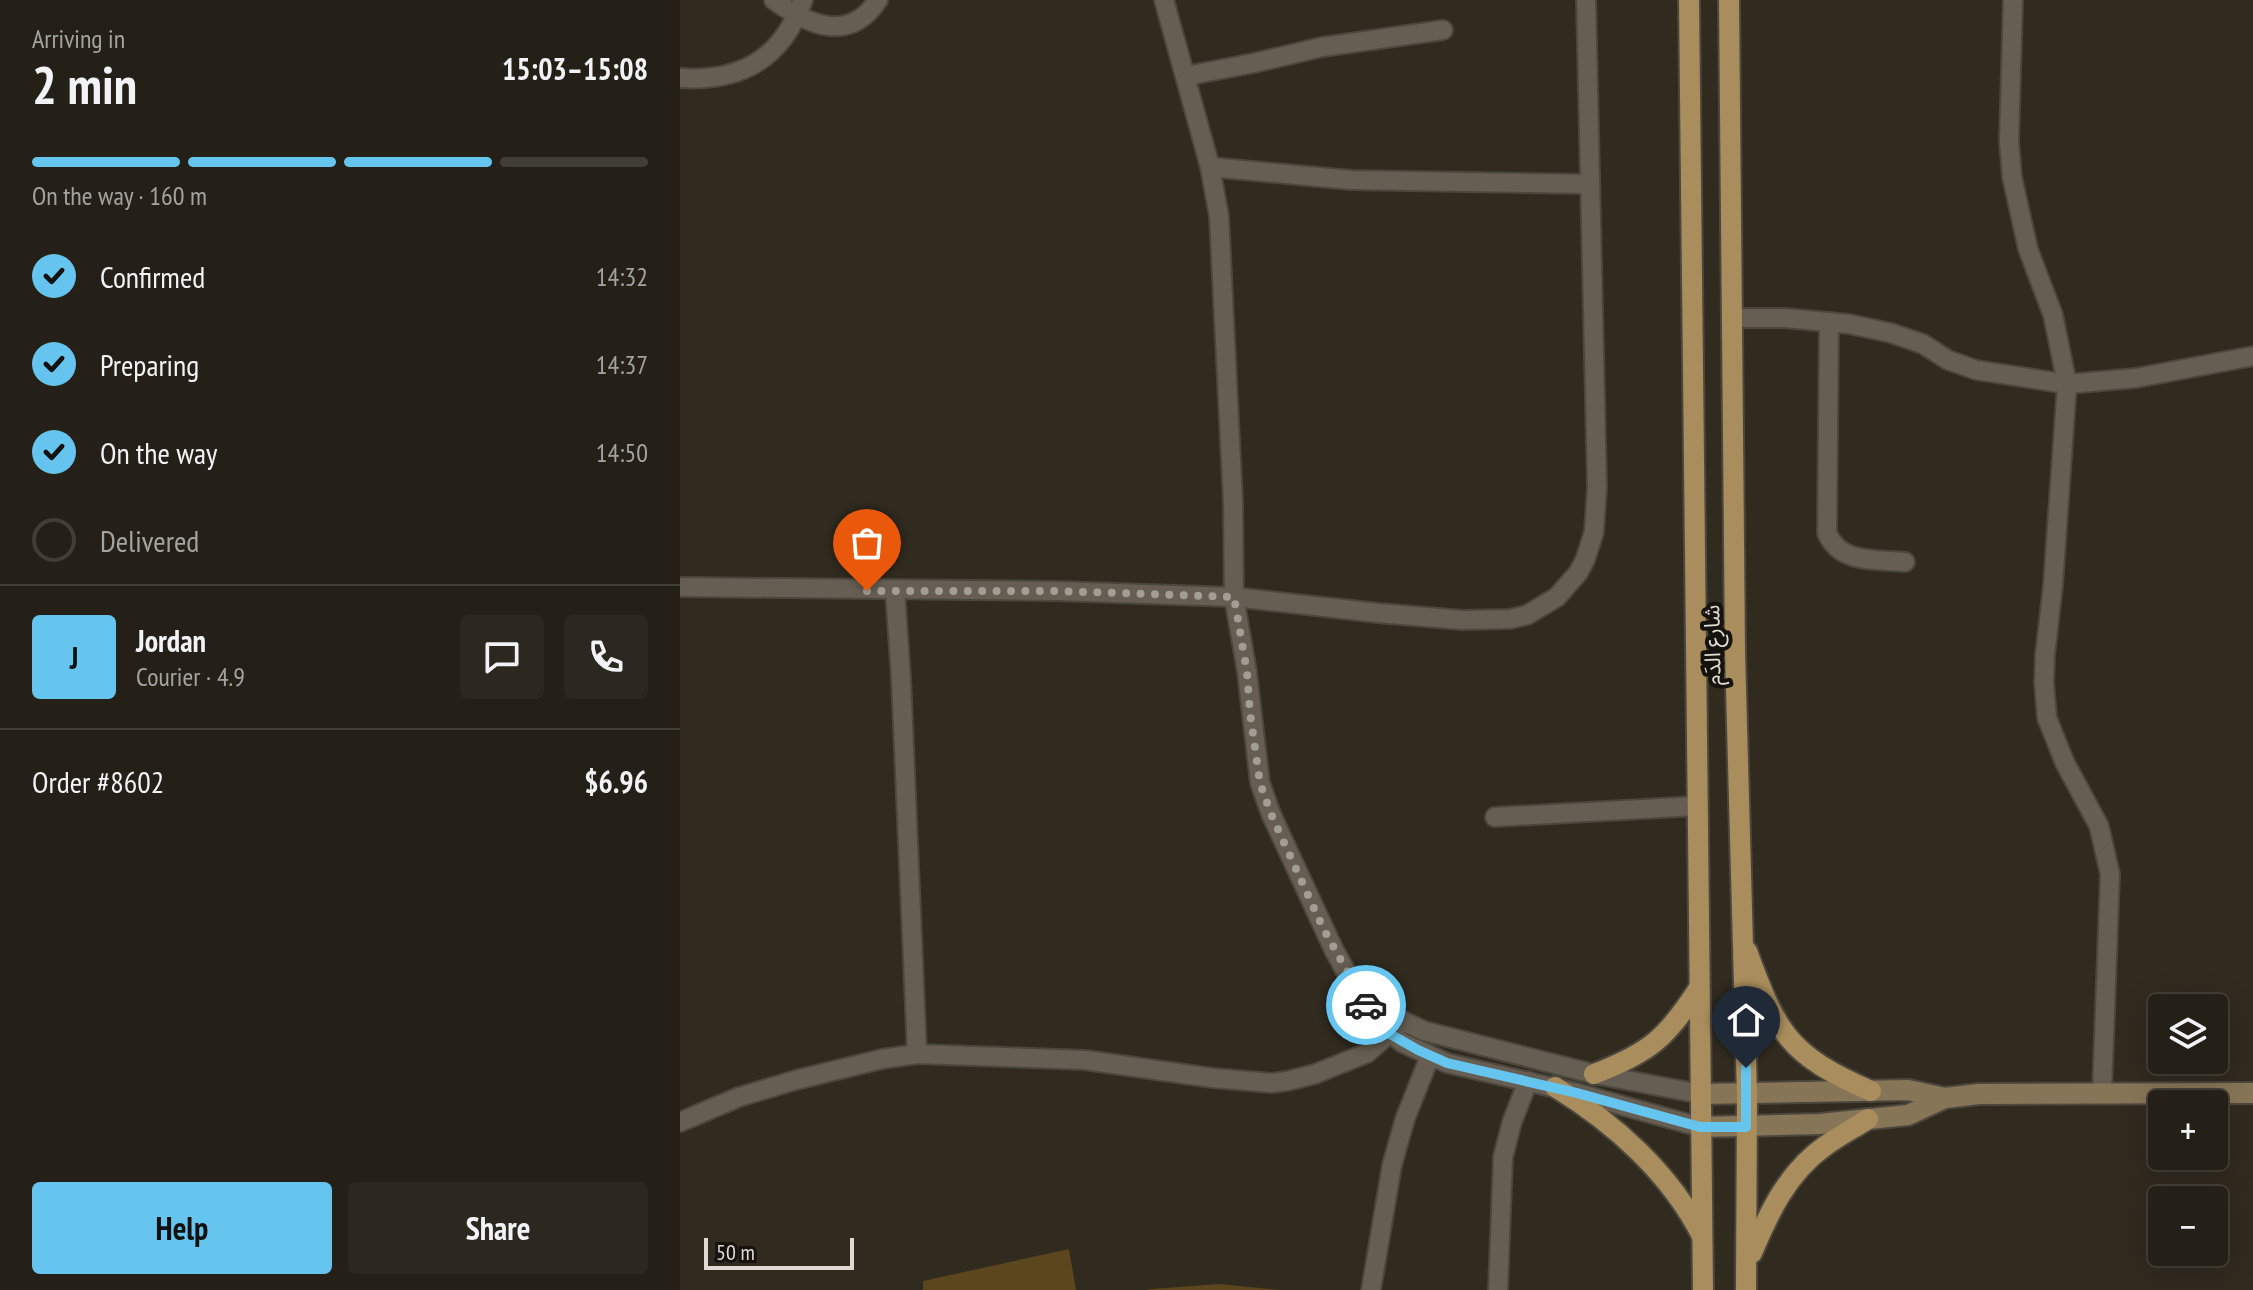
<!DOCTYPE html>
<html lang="en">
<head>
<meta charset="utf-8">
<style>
  body { margin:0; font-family:"PT Sans Narrow","Noto Sans Arabic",sans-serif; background:#2c2820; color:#f1f3f6; height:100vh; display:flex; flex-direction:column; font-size:30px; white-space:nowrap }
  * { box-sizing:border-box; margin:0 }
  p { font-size:26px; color:#a3a3a1 }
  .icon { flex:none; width:44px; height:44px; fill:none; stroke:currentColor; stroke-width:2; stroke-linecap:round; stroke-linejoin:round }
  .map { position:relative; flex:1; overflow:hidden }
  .details { display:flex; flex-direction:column; background:#242017; width:680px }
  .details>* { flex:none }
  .fabs { position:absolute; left:1468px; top:994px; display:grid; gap:16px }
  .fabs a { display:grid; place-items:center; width:80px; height:80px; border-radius:8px; background:#242017; box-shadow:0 8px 32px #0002,0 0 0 2px #413e36; font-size:40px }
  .scale { position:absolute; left:24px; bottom:20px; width:150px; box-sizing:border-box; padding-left:8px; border:4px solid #dfdbd4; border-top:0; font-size:22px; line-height:28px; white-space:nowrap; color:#dfdbd4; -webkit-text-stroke:6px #16130e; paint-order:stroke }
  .pin { position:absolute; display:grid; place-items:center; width:68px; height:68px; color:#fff; margin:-82px -34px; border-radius:50% 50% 50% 0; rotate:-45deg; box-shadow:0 0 8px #0007 }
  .pin .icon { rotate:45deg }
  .courier { position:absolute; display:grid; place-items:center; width:80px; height:80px; margin:-40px; border:6px solid #65c5ef; border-radius:50%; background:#fff; color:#222; box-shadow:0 2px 10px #0007 }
  .overview em { font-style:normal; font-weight:600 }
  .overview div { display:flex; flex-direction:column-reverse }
  .overview { display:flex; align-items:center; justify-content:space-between; height:136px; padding:0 32px }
  h1 { font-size:52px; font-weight:600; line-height:60px }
  .bar { display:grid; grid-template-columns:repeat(4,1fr); gap:12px 8px; align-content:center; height:96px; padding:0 32px }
  .bar i { height:10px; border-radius:6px; background:#413e36 }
  .bar .selected { background:#65c5ef }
  .bar p { grid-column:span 4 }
  .line { display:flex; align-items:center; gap:20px; padding:0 32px; border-top:2px solid #413e36 }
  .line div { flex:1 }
  .round { display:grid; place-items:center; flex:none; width:84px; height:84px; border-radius:8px; background:#2c2820 }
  ol { padding:0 32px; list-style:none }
  li { display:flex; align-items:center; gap:24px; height:88px }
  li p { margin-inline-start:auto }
  li .icon { padding:8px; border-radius:50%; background:#65c5ef; color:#111; stroke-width:4 }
  li:last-child { color:#a3a3a1 }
  li i { width:44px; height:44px; border:4px solid #413e36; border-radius:50% }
  .action { display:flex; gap:16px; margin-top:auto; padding:16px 32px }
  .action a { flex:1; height:92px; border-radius:8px; background:#65c5ef; color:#111; font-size:32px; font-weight:600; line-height:92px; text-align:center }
  .action a+a { background:#2c2820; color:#f1f3f6 }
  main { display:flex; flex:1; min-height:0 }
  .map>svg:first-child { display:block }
</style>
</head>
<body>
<main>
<section class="details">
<div class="overview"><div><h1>2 min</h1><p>Arriving in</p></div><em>15:03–15:08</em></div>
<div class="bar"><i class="selected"></i><i class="selected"></i><i class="selected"></i><i></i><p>On the way · 160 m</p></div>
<ol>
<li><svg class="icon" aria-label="check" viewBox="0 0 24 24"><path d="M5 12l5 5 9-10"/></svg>Confirmed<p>14:32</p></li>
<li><svg class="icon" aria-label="check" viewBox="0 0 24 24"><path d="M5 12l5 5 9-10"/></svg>Preparing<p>14:37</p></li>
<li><svg class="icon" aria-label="check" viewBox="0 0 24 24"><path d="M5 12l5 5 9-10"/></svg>On the way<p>14:50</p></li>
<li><i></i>Delivered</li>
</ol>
<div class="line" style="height:144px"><b class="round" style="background:#65c5ef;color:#111">J</b><div><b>Jordan</b><p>Courier · 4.9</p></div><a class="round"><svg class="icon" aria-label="chat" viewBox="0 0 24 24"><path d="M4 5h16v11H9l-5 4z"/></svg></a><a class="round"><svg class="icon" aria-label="phone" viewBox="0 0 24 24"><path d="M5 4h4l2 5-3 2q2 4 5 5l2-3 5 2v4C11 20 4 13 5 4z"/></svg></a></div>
<div class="line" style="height:104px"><div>Order #8602</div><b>$6.96</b></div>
<div class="action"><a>Help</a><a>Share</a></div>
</section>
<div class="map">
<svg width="1573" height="1290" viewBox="0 0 1573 1290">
  <rect width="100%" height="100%" fill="#302a1f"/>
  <g fill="#5b461d">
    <polygon points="389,1249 396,1290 243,1290 243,1281"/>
    <polygon points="539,1284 600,1290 466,1290 472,1289"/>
  </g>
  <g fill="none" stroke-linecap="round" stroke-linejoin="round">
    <g stroke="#4c473e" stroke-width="22">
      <g id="street">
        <path d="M94,0C128,25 169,44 198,0"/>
        <polyline points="484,0 530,167 539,216 553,502 554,597 698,613 782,620 830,619 847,615 877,597 898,573 905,560 914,532 917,487 906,0"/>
        <polyline points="1333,0 1329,141 1332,177 1348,249 1373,315 1387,384 1373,585 1365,655 1364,683 1367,718 1385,763 1419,826 1430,874 1422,1092"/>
        <polyline points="506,76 574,63 642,47 763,30"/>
        <path d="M0,78C61,82 102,59 123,0"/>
        <polyline points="530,167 671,180 908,184"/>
        <polyline points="1053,318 1105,318 1169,324 1211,333 1243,344 1268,360 1296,370 1387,384 1456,378 1573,356"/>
        <path d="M1149,322L1147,533C1160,564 1195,559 1225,562"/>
        <polyline points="0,587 377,591 554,597 567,672 580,783 591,814 654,950 677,992 701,1026 723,1043 767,1063 897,1093 1020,1127"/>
        <polyline points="215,591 221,678 237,1054"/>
        <polyline points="815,817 1017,806"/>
        <polyline points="683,996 723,1021 744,1031 914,1074 1021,1094"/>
        <polyline points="0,1122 59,1097 116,1080 202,1059 237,1054 405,1060 533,1078 592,1083 607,1081 635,1074 687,1053 723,1021"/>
        <polyline points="691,1290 712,1165 725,1119 750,1056"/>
        <polyline points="818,1290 823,1157 832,1122 848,1081"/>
      </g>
    </g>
    <g stroke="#4c473e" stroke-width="24">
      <g id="secondary">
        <polyline points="1021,1094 1228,1090 1265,1098"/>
        <polyline points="1020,1127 1140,1124 1228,1115 1265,1098 1299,1094 1573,1093"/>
      </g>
    </g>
    <g stroke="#4c473e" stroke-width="24">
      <g id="primary">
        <polyline points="1009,0 1023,1290"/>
        <polyline points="1049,0 1055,651 1067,1095 1066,1290"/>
        <path d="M1067,951C1097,1033 1108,1055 1191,1091"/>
        <path d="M914,1074C969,1053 987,1038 1019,988"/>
        <path d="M875,1087C934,1123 990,1173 1022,1236"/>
        <path d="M1072,1253C1089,1212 1108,1172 1145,1146C1159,1136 1174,1128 1188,1119"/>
      </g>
    </g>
    <use href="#street" stroke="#665e52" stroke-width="18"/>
    <use href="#secondary" stroke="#877557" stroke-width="20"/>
    <use href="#primary" stroke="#a98d5c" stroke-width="20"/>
  </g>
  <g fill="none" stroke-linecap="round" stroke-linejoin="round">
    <polyline stroke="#a29d95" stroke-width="8" stroke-dasharray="0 14.4" points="187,591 377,591 554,597 567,672 570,713 580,783 591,814 643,928 686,1005"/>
    <polyline stroke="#65c5ef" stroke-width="10" points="686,1005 701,1026 710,1034 738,1050 767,1063 897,1093 1020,1127 1066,1127 1066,1068"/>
  </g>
  <g text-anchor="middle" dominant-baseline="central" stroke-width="8" stroke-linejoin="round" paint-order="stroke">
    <g font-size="22" fill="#dfdbd4" stroke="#16130e">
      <text transform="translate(1032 645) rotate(-91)">شارع الدَم</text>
    </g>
  </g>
</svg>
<div class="fabs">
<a><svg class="icon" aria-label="layers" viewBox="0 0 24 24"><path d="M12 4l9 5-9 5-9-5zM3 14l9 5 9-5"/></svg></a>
<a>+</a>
<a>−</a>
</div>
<div class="scale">50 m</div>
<div class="pin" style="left:187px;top:591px;background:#ea580c"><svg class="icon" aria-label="bag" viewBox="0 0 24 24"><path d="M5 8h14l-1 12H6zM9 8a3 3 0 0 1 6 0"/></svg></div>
<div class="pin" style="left:1066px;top:1068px;background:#1f2937"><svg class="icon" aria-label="home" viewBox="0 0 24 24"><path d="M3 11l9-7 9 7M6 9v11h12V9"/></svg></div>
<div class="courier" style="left:686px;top:1005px"><svg class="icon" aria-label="car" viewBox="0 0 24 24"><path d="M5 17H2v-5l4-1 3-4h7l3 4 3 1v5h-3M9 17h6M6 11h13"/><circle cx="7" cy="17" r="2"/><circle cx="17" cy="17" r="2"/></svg></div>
</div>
</main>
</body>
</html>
